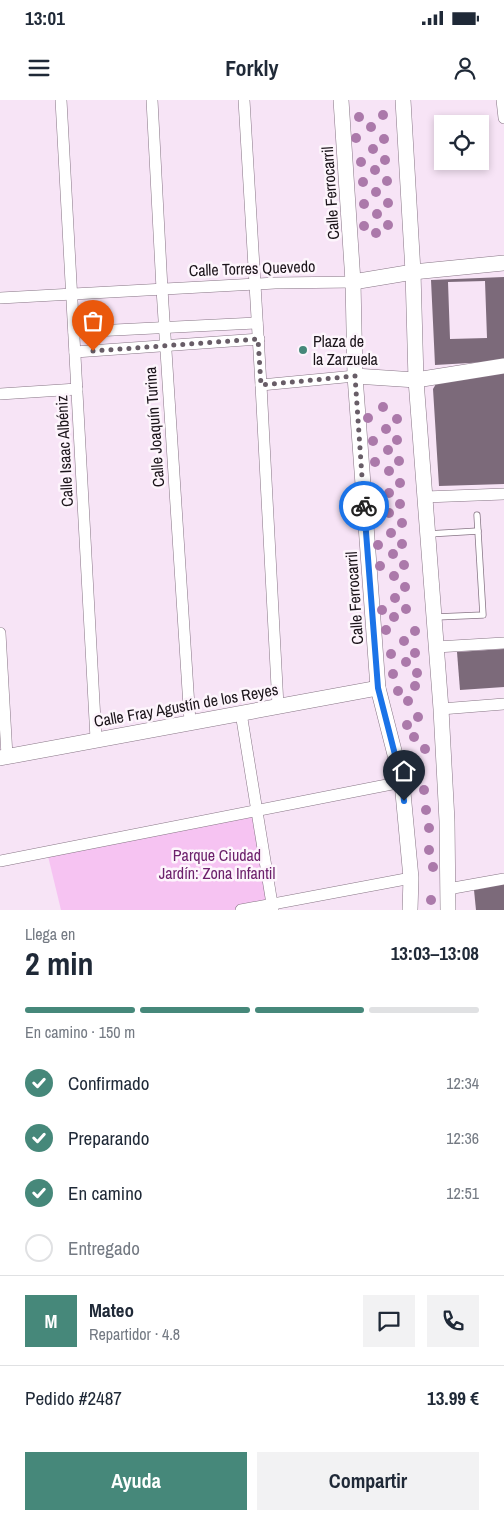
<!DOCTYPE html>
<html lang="es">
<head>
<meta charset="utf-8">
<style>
  body { margin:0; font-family:"Archivo Narrow",sans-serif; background:#f2f2f3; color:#1f2937; height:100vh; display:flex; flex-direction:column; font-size:19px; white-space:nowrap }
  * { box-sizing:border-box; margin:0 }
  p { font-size:16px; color:#747a83 }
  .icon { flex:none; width:28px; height:28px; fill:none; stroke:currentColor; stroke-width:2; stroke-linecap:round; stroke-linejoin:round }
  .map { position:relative; height:810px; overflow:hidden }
  .side { display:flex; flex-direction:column; background:#fff; flex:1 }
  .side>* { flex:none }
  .controls { position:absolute; left:434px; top:15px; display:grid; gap:10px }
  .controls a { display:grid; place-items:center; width:55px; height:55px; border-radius:0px; background:#fff; box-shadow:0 2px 8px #0003; font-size:25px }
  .pin { position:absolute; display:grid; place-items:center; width:42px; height:42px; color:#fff; margin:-51px -21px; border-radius:50% 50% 50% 0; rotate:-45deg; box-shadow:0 0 5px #0007 }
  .pin .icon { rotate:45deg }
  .courier { position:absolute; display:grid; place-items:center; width:50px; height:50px; margin:-25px; border:4px solid #1a73e8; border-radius:50%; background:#fff; color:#222; box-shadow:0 1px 6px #0007 }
  .head em { font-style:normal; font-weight:700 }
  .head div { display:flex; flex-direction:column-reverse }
  .head { display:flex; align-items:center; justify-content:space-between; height:85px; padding:0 25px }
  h1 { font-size:32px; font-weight:700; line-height:38px }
  .bar { display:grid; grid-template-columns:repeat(4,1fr); gap:8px 5px; align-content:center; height:60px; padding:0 25px }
  .bar i { height:6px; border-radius:4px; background:#e0e1e3 }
  .bar .selected { background:#46887a }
  .bar p { grid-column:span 4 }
  .line { display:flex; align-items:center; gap:12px; padding:0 25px; border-top:1px solid #e0e1e3 }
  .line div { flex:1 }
  .round { display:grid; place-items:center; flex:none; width:52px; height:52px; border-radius:0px; background:#f2f2f3 }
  ol { padding:0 25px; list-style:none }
  li { display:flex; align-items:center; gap:15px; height:55px }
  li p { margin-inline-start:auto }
  li .icon { padding:5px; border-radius:50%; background:#46887a; color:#fff; stroke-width:4 }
  li:last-child { color:#747a83 }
  li i { width:28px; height:28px; border:2px solid #e0e1e3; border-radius:50% }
  .action { display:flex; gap:10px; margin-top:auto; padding:10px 25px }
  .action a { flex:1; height:58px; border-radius:0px; background:#46887a; color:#fff; font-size:20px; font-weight:700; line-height:58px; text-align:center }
  .action a+a { background:#f2f2f3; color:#1f2937 }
  .status { display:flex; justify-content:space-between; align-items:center; height:35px; padding:0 25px; background:#fff; direction:ltr }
  .status svg { height:14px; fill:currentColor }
  header { display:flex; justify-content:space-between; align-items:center; height:65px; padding:0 25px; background:#fff; font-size:22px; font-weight:700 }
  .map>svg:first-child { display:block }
</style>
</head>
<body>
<div class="status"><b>13:01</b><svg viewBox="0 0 49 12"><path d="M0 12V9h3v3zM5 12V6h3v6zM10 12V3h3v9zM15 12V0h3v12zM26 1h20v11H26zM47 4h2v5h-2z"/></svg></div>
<header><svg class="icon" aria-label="menu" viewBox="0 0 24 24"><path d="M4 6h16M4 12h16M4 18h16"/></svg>Forkly<svg class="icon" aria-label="person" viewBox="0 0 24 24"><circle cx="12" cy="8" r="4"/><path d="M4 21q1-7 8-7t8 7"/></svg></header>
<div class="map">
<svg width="504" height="810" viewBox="0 0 504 810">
  <rect width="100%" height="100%" fill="#f7e4f6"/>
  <polygon fill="#f6c3f2" points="256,710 272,804 241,810 61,810 47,752"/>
  <g fill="#7c6a7a" fill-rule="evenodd">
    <path d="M504,177V261L435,265L431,180ZM485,181L487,238L450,239L448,182Z"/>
    <polygon points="504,271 504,384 439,386 433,289 440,277"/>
    <polygon points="504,549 504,587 460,590 457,552"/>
    <polygon points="504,784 504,810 476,810 474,790"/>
  </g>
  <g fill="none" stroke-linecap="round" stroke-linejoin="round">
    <g stroke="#877585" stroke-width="7">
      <g id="service">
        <polyline points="428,434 478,431"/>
        <polyline points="436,517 483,515 477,415"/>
      </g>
    </g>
    <g stroke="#877585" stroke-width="12">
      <g id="minor">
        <polyline points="61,0 96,639"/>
        <polyline points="152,0 162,189 190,622"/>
        <polyline points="244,0 261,285 278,606"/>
        <polyline points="502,0 504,18"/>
        <polyline points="0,198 275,183 353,182"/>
        <polyline points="74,232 257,223"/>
        <polyline points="75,252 259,239"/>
        <polyline points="261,285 355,276"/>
        <polyline points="0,294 77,289"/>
        <polyline points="425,397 504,394"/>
        <polyline points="0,533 7,656"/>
        <polyline points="436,547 504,543"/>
        <polyline points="441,609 504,604"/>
        <polyline points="241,613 273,810"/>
        <polyline points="0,761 402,682"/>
        <polyline points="448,789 504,779"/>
        <polyline points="241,810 411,778"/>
      </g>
    </g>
    <g stroke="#877585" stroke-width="16">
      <g id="tertiary">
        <polyline points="341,0 353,182 355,276 378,588 402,682 411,778 410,810"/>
        <polyline points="403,0 413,172 416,280 441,609 447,721 448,810"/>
        <polyline points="353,182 413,172 504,163"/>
        <polyline points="355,276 416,280 504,266"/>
        <polyline points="0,658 378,588"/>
      </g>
    </g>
    <use href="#service" stroke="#fff" stroke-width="5.5"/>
    <use href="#minor" stroke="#fff" stroke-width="11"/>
    <use href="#tertiary" stroke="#fff" stroke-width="15"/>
  </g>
  <g fill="#ab79aa">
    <circle cx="383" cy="15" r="5"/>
    <circle cx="359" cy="17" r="5"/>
    <circle cx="371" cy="27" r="5"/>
    <circle cx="356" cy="38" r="5"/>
    <circle cx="384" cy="39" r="5"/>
    <circle cx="373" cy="49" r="5"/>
    <circle cx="385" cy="60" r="5"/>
    <circle cx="361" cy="62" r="5"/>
    <circle cx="375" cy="70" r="5"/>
    <circle cx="387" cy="81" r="5"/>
    <circle cx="363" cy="82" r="5"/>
    <circle cx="376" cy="92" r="5"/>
    <circle cx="388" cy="103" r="5"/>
    <circle cx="364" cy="104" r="5"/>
    <circle cx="377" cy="114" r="5"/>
    <circle cx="388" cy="125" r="5"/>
    <circle cx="364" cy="126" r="5"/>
    <circle cx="376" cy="133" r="5"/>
    <circle cx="383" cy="307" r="5"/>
    <circle cx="368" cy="318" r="5"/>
    <circle cx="397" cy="319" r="5"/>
    <circle cx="386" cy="329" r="5"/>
    <circle cx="397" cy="340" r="5"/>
    <circle cx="373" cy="341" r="5"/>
    <circle cx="388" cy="350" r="5"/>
    <circle cx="399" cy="361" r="5"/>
    <circle cx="375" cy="362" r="5"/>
    <circle cx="389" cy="371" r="5"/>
    <circle cx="400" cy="383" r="5"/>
    <circle cx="389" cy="393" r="5"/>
    <circle cx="400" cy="404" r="5"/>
    <circle cx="376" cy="406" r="5"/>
    <circle cx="389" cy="413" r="5"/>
    <circle cx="374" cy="422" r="5"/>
    <circle cx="402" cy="423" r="5"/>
    <circle cx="391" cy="433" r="5"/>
    <circle cx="402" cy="444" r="5"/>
    <circle cx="378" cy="445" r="5"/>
    <circle cx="393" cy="454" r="5"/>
    <circle cx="404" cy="465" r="5"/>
    <circle cx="380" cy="466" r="5"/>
    <circle cx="394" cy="476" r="5"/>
    <circle cx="405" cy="487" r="5"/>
    <circle cx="395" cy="498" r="5"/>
    <circle cx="406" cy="509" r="5"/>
    <circle cx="382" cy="510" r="5"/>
    <circle cx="394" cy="517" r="5"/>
    <circle cx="386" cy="530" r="5"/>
    <circle cx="415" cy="531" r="5"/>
    <circle cx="404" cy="541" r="5"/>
    <circle cx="415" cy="553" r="5"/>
    <circle cx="391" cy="554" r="5"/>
    <circle cx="406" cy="562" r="5"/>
    <circle cx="417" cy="573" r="5"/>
    <circle cx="393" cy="574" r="5"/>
    <circle cx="415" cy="586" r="5"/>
    <circle cx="398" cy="591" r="5"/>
    <circle cx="408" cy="601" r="5"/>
    <circle cx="418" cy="617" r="5"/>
    <circle cx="407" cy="625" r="5"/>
    <circle cx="414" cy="637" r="5"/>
    <circle cx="425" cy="649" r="5"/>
    <circle cx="414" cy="659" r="5"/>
    <circle cx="420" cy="672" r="5"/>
    <circle cx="424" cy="690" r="5"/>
    <circle cx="426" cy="710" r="5"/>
    <circle cx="429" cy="728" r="5"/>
    <circle cx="429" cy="750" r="5"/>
    <circle cx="433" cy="767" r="5"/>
    <circle cx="431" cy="800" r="5"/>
  </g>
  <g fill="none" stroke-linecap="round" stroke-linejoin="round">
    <polyline stroke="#685d67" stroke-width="5" stroke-dasharray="0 9" points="93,251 258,239 261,285 355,276 364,406"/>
    <polyline stroke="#1a73e8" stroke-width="6" points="364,406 378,588 402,682 404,701"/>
  </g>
  <circle fill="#46887a" stroke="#fdf5fc" stroke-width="2" cx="303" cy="250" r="5"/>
  <g text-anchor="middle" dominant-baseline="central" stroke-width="5" stroke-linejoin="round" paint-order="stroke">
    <g font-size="16" fill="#1b141a" stroke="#fdf5fc">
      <text transform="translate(330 93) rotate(-94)">Calle Ferrocarril</text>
      <text transform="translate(252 168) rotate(-2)">Calle Torres Quevedo</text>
      <text transform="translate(154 327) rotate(-94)">Calle Joaquín Turina</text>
      <text transform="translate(64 351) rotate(-93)">Calle Isaac Albéniz</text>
      <text transform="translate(354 498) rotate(-94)">Calle Ferrocarril</text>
      <text transform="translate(186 605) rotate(-10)">Calle Fray Agustín de los Reyes</text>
    </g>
    <g font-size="16" fill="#1b141a" stroke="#fdf5fc" text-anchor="start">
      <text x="313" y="241">Plaza de<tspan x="313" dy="18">la Zarzuela</tspan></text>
    </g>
    <g font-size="16" fill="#6d216c" stroke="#fdf5fc">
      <text x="217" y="755">Parque Ciudad<tspan x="217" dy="18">Jardín: Zona Infantil</tspan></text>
    </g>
  </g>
</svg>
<div class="controls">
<a><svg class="icon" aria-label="locate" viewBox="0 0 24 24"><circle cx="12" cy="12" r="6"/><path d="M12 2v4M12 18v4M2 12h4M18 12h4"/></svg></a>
</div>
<div class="pin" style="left:93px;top:251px;background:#ea580c"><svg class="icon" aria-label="bag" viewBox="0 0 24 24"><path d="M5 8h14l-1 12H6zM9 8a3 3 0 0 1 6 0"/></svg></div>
<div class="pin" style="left:404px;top:701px;background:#1f2937"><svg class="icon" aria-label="home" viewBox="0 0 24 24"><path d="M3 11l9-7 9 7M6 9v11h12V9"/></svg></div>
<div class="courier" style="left:364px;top:406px"><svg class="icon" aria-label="bike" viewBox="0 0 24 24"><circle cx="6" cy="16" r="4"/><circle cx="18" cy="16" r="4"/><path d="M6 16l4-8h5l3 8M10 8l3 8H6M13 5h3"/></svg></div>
</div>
<section class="side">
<div class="head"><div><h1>2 min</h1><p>Llega en</p></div><em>13:03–13:08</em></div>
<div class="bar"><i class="selected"></i><i class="selected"></i><i class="selected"></i><i></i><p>En camino · 150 m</p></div>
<ol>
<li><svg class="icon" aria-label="check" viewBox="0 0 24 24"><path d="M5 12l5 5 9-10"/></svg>Confirmado<p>12:34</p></li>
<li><svg class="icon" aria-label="check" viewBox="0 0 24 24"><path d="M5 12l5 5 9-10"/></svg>Preparando<p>12:36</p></li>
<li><svg class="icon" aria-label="check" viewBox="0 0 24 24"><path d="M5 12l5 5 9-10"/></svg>En camino<p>12:51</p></li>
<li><i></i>Entregado</li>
</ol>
<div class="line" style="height:90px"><b class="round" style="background:#46887a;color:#fff">M</b><div><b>Mateo</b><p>Repartidor · 4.8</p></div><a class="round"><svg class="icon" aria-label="chat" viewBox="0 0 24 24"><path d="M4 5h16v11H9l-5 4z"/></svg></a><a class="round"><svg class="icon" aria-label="phone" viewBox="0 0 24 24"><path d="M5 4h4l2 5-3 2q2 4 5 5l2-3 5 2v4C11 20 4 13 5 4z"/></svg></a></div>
<div class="line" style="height:65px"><div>Pedido #2487</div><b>13.99 €</b></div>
<div class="action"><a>Ayuda</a><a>Compartir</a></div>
</section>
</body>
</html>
